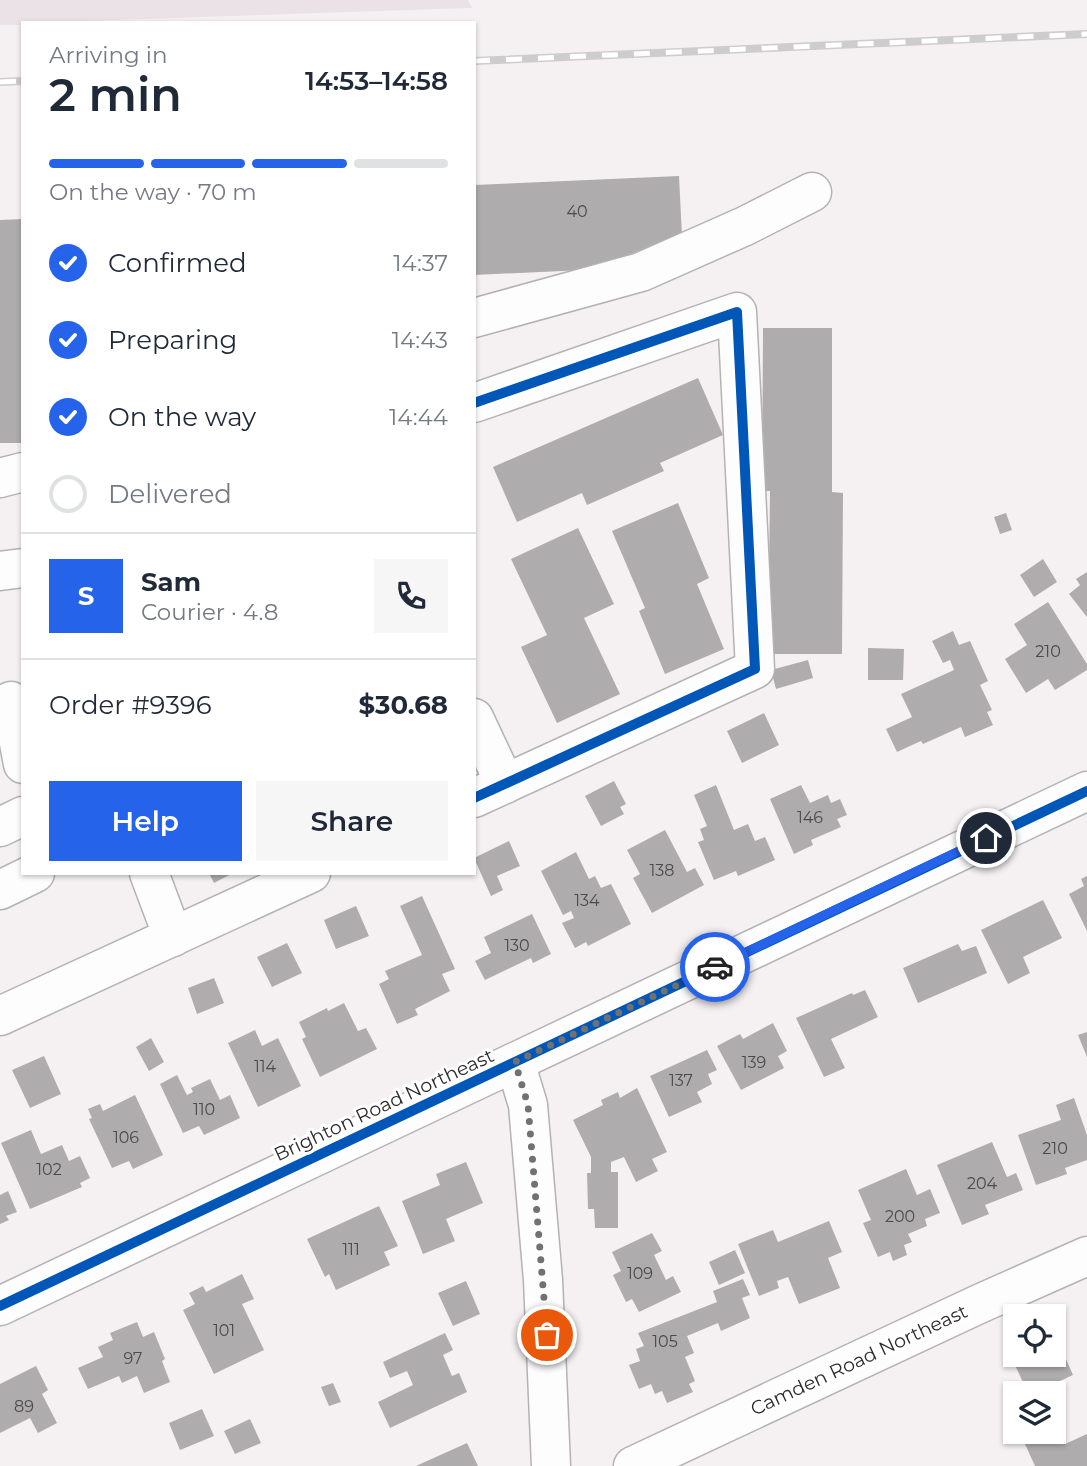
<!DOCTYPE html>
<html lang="en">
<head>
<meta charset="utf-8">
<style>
  body { margin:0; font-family:Montserrat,sans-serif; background:#f6f6f7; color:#1f2937; height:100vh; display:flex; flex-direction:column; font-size:26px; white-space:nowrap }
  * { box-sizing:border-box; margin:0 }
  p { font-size:23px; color:#747a83 }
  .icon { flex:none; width:38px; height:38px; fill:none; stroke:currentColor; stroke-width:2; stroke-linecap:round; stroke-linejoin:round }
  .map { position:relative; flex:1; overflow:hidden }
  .drawer { position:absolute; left:21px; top:21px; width:455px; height:854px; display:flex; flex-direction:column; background:#fff; border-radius:0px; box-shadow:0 2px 5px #0004 }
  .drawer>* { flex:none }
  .buttons { position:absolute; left:1003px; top:1304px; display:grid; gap:14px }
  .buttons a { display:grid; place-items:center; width:63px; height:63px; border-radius:0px; background:#fff; box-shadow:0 2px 5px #0004; font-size:35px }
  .pin { position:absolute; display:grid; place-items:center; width:60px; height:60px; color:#fff; margin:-30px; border:4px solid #fff; border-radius:50%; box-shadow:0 2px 7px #0007 }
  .courier { position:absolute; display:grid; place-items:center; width:70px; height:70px; margin:-35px; border:5px solid #2563eb; border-radius:50%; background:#fff; color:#222; box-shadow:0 2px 9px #0007 }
  .summary em { font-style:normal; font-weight:600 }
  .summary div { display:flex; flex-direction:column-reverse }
  .summary { display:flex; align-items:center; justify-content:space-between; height:119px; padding:0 28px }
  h1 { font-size:46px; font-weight:600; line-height:52px }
  .bar { display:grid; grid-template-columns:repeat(4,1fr); gap:10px 7px; align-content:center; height:84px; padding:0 28px }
  .bar i { height:9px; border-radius:5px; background:#e0e1e3 }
  .bar .on { background:#2563eb }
  .bar p { grid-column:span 4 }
  .line { display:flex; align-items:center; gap:18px; padding:0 28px; border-top:2px solid #e0e1e3 }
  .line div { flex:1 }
  .round { display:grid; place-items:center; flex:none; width:74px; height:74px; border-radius:0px; background:#f6f6f7 }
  ol { padding:0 28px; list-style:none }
  li { display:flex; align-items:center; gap:21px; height:77px }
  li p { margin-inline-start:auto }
  li .icon { padding:7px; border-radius:50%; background:#2563eb; color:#fff; stroke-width:4 }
  li:last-child { color:#747a83 }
  li i { width:38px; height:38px; border:4px solid #e0e1e3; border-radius:50% }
  .cta { display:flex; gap:14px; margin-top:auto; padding:14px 28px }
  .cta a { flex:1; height:80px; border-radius:0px; background:#2563eb; color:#fff; font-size:28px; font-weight:600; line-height:80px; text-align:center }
  .cta a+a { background:#f6f6f7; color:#1f2937 }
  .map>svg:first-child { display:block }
</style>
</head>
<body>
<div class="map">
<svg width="1087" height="1466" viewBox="0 0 1087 1466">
  <rect width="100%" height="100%" fill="#f5f1f3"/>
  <polygon fill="#ebe2e8" points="0,0 468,0 472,8 23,23 23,25 0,25"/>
  <g fill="#afacae">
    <polygon points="679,176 682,236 584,270 474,275 474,185"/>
    <polygon points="23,219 23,443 0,443 0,220"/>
    <polygon points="763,328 832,328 832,492 843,493 842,654 768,654 770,491 762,491"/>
    <polygon points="698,378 723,435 660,463 664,471 587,505 582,493 517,522 493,467"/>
    <polygon points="678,503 709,578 697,584 724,649 665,674 639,611 645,608 612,531"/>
    <polygon points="1006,513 1012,530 1000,534 994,517"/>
    <polygon points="578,528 614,604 584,618 620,694 557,723 521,647 547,635 511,559"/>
    <polygon points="1043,559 1057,582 1034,597 1020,575"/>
    <polygon points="1087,572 1087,617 1069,594 1080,585 1076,579"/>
    <polygon points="1048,602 1087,664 1087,670 1055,690 1048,679 1026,693 1005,659 1027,645 1014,624"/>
    <polygon points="953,631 959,645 970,641 988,681 980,685 992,710 987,712 993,725 965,737 961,727 923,744 921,741 897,752 886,729 912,717 901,694 954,670 950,660 943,663 932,641"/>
    <polygon points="868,648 904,649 903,680 868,680"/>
    <polygon points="808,660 813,678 776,689 771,670"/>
    <polygon points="764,713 779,745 742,763 727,731"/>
    <polygon points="614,781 626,804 620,807 624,814 601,826 585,796"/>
    <polygon points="716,785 734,830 748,824 755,841 765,837 775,860 738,876 736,871 714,880 698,842 704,840 700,829 707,826 694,795"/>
    <polygon points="801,785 810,803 828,795 831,803 840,799 847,815 837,819 841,827 811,840 813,845 794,854 770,799"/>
    <polygon points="665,830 687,872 695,868 704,885 652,913 633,878 640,874 627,850"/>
    <polygon points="509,841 520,866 497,876 503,890 491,896 474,858"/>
    <polygon points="576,852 589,879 595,876 601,888 611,884 631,924 588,946 586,942 575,948 562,923 574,918 571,911 563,915 541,871"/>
    <polygon points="209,873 233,873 214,883"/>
    <polygon points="1087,876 1087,931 1069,894 1084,886 1081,879"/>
    <polygon points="422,896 455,969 442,974 450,991 415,1009 418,1015 397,1024 379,984 389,979 385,971 422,955 400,906"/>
    <polygon points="1043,900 1062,938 1023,957 1030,973 1008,984 981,930"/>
    <polygon points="356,906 369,936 336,949 324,920"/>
    <polygon points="532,914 551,954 533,963 531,958 485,980 475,961 491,953 484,937"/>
    <polygon points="287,943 302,973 272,987 257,957"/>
    <polygon points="958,944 962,951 976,946 987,973 918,1003 903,968"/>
    <polygon points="214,978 224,1003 197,1014 188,988"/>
    <polygon points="865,990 878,1017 831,1039 845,1068 824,1077 796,1018 852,993 853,995"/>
    <polygon points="344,1003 358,1031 366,1028 377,1049 320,1077 302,1039 306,1037 299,1022 327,1008 328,1011"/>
    <polygon points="773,1023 787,1051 778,1056 784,1068 741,1090 717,1046 740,1034 743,1039"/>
    <polygon points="255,1030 262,1046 278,1038 301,1086 258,1107 228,1043"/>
    <polygon points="1087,1032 1087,1057 1078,1035"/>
    <polygon points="151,1038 164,1062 149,1071 136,1047"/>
    <polygon points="707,1050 717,1070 708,1074 712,1084 697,1092 702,1102 669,1117 650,1076"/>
    <polygon points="44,1056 61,1094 30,1108 12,1070"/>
    <polygon points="177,1075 187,1095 193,1092 191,1088 210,1079 220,1100 230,1095 240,1118 204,1135 199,1126 183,1133 160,1084"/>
    <polygon points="637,1088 667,1152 652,1159 658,1171 636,1182 624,1157 611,1162 611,1172 618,1172 618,1228 595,1228 594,1209 588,1209 587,1173 591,1173 591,1157 573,1120 603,1105 601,1100 618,1092 620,1098"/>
    <polygon points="135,1095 163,1155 133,1169 129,1161 112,1168 89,1119 92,1118 88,1109 100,1104 103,1111"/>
    <polygon points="1074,1098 1087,1135 1087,1160 1065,1168 1067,1174 1036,1185 1018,1135 1061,1120 1056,1105"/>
    <polygon points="31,1130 41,1154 62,1145 69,1161 80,1156 90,1178 80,1183 82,1187 30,1209 1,1143"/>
    <polygon points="992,1142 1007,1177 1016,1173 1023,1190 985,1205 989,1214 962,1225 937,1165"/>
    <polygon points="466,1162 483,1203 446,1219 455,1241 423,1254 402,1201 440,1185 436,1174"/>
    <polygon points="906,1169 917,1195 930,1189 940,1213 925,1219 927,1226 908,1234 912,1242 904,1245 907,1255 893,1261 890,1252 878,1257 863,1223 871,1220 858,1190"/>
    <polygon points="8,1191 17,1212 6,1216 9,1220 0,1224 0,1195"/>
    <polygon points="379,1206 398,1246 384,1252 390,1265 336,1290 329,1274 325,1277 307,1239"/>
    <polygon points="829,1221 842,1252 828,1258 840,1288 799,1304 788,1277 777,1281 779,1288 759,1296 738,1244 773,1230 778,1242"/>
    <polygon points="652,1233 662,1251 654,1255 666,1280 673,1276 681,1292 639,1312 632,1299 626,1302 613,1275 621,1271 612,1252"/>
    <polygon points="735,1250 745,1273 719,1285 709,1262"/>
    <polygon points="242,1274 254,1299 242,1304 264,1350 214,1374 183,1310 195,1304 189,1293 203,1286 206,1292"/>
    <polygon points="743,1279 750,1295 742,1298 750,1318 721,1331 718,1323 687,1336 694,1353 685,1357 695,1381 689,1384 693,1392 667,1403 662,1391 655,1394 651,1384 639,1389 629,1365 640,1361 636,1349 644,1346 638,1333 717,1302 713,1291"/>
    <polygon points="466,1281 480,1314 453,1326 438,1293"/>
    <polygon points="137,1322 143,1337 154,1332 165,1359 162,1361 170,1382 144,1393 137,1376 122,1383 119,1376 88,1389 78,1368 103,1357 98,1347 113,1340 110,1333"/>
    <polygon points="445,1333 453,1350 443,1355 452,1376 459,1373 467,1392 390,1428 378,1402 413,1385 407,1371 390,1378 383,1362"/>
    <polygon points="1061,1348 1073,1375 1040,1390 1041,1393 1028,1393 1014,1363 1026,1358 1029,1363 1047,1354 1054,1354 1054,1352"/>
    <polygon points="36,1366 48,1390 42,1394 57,1423 38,1433 30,1418 0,1433 0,1384"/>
    <polygon points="333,1383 341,1402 329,1406 321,1387"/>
    <polygon points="202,1409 214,1436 180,1450 169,1423"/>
    <polygon points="250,1419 261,1443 235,1454 224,1431"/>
    <polygon points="1054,1419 1065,1444 1087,1434 1087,1466 1035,1466 1020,1433 1054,1432"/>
    <polygon points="467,1443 478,1466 416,1466"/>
  </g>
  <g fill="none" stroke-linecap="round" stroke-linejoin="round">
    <g stroke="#b5b2b4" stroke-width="41">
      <g id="minor">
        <polyline points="474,318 641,272 745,226 812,192"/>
        <polyline points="474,403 737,312 755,669 474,798"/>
        <polyline points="0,478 23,472"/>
        <polyline points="0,571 23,568"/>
        <polyline points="0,706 11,701 23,764"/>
        <polyline points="474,718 505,784"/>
        <polyline points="0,827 23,816"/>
        <polyline points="149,873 173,937"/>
        <polyline points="0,890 35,873"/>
        <polyline points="0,1016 311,873"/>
        <polyline points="515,1062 528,1105 543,1280 551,1466"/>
        <polyline points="0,1306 1087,791"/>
        <polyline points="633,1466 979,1304 1087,1256"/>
      </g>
    </g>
    <use href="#minor" stroke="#fefdfd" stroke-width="38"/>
    <g stroke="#ceccce" stroke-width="8">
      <g id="rail">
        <polyline points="474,61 1087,34"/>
        <polyline points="0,82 23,81"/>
      </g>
    </g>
    <use href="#rail" stroke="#fff" stroke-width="5" stroke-dasharray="16" stroke-linecap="butt"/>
    <g stroke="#fff" stroke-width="15">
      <g id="cycleway">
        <polyline points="474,403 737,312 755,669 474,798"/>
        <polyline points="0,1306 1087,791"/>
      </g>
    </g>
    <use href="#cycleway" stroke="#0057b8" stroke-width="10"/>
  </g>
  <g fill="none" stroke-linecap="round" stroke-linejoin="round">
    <polyline stroke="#727071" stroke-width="7" stroke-dasharray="0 12.6" points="547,1335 528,1105 515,1062 715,967"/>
    <polyline stroke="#2563eb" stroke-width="9" points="715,967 986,838"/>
  </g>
  <g text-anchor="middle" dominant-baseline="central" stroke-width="6" stroke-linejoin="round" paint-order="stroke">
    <g font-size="16" fill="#4d4a4c">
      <text x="577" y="211">40</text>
      <text x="1048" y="651">210</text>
      <text x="810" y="817">146</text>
      <text x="662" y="870">138</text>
      <text x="587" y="900">134</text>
      <text x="517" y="945">130</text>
      <text x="754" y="1062">139</text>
      <text x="265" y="1066">114</text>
      <text x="681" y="1080">137</text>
      <text x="204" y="1109">110</text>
      <text x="126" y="1137">106</text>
      <text x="1055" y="1148">210</text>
      <text x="49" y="1169">102</text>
      <text x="982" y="1183">204</text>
      <text x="900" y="1216">200</text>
      <text x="351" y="1249">111</text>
      <text x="640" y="1273">109</text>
      <text x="224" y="1330">101</text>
      <text x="665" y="1341">105</text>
      <text x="133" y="1358">97</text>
      <text x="24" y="1406">89</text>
    </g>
    <g font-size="19" fill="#2c2a2b" stroke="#fff">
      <text transform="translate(384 1105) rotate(-25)">Brighton Road Northeast</text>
      <text transform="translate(859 1360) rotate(-25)">Camden Road Northeast</text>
    </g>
  </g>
</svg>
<div class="buttons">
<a><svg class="icon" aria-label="locate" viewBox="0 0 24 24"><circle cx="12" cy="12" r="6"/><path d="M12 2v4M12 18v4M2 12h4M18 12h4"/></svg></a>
<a><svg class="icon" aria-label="layers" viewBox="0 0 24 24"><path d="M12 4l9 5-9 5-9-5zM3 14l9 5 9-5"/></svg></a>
</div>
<div class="pin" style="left:547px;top:1335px;background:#ea580c"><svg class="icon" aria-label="bag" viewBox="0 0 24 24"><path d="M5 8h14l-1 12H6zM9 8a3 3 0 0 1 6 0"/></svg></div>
<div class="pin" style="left:986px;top:838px;background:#1f2937"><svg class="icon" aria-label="home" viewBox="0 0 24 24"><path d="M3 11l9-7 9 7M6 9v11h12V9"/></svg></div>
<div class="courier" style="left:715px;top:967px"><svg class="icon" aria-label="car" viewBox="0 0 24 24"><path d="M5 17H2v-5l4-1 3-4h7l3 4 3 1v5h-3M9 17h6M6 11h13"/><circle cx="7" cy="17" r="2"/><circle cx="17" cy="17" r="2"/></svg></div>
<section class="drawer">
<div class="summary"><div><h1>2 min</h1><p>Arriving in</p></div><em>14:53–14:58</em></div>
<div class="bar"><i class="on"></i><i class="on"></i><i class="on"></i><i></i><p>On the way · 70 m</p></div>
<ol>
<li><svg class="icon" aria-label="check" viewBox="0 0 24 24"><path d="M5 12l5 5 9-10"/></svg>Confirmed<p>14:37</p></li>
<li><svg class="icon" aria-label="check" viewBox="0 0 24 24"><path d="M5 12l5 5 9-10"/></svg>Preparing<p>14:43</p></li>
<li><svg class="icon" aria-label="check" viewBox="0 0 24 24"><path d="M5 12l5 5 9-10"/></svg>On the way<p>14:44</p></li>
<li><i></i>Delivered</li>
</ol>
<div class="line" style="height:126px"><b class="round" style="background:#2563eb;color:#fff">S</b><div><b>Sam</b><p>Courier · 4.8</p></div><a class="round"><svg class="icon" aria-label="phone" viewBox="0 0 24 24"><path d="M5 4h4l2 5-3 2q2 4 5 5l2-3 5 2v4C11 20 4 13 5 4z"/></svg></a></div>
<div class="line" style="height:91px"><div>Order #9396</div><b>$30.68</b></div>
<div class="cta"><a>Help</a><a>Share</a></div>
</section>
</div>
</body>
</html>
